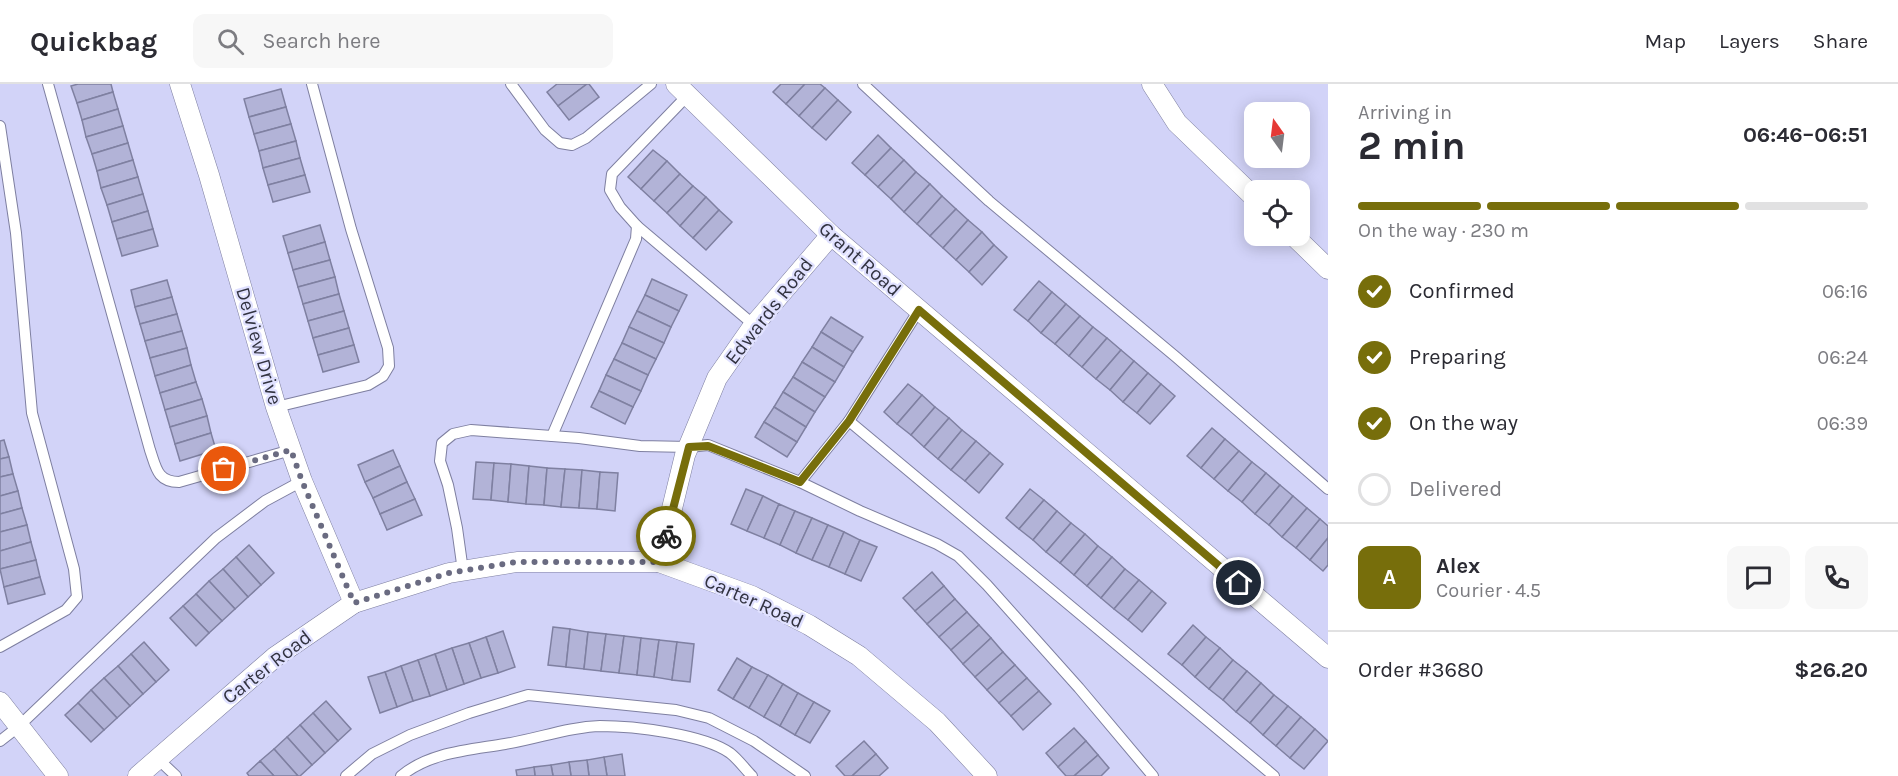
<!DOCTYPE html>
<html lang="en">
<head>
<meta charset="utf-8">
<style>
  body { margin:0; font-family:Karla,sans-serif; background:#f7f7f7; color:#2b2b33; height:100vh; display:flex; flex-direction:column; font-size:22px; white-space:nowrap }
  * { box-sizing:border-box; margin:0 }
  p { font-size:20px; color:#7c7c81 }
  .icon { flex:none; width:33px; height:33px; fill:none; stroke:currentColor; stroke-width:2; stroke-linecap:round; stroke-linejoin:round }
  .map { position:relative; flex:1; overflow:hidden }
  .panel { display:flex; flex-direction:column; background:#fff; width:570px }
  .panel>* { flex:none }
  .needle { width:39px; rotate:346deg }
  .controls { position:absolute; left:1244px; top:18px; display:grid; gap:12px }
  .controls a { display:grid; place-items:center; width:66px; height:66px; border-radius:12px; background:#fff; box-shadow:0 3px 15px #0003; font-size:30px }
  .pin { position:absolute; display:grid; place-items:center; width:51px; height:51px; color:#fff; margin:-26px; border:3px solid #fff; border-radius:50%; box-shadow:0 2px 6px #0007 }
  .courier { position:absolute; display:grid; place-items:center; width:60px; height:60px; margin:-30px; border:4px solid #776e0b; border-radius:50%; background:#fff; color:#222; box-shadow:0 2px 8px #0007 }
  .overview em { font-style:normal; font-weight:700 }
  .overview div { display:flex; flex-direction:column-reverse }
  .overview { display:flex; align-items:center; justify-content:space-between; height:102px; padding:0 30px }
  h1 { font-size:39px; font-weight:700; line-height:45px }
  .bar { display:grid; grid-template-columns:repeat(4,1fr); gap:9px 6px; align-content:center; height:72px; padding:0 30px }
  .bar i { height:8px; border-radius:4px; background:#e1e1e2 }
  .bar .current { background:#776e0b }
  .bar p { grid-column:span 4 }
  .line { display:flex; align-items:center; gap:15px; padding:0 30px; border-top:2px solid #e1e1e2 }
  .line div { flex:1 }
  .round { display:grid; place-items:center; flex:none; width:63px; height:63px; border-radius:12px; background:#f7f7f7 }
  ol { padding:0 30px; list-style:none }
  li { display:flex; align-items:center; gap:18px; height:66px }
  li p { margin-inline-start:auto }
  li .icon { padding:6px; border-radius:50%; background:#776e0b; color:#fff; stroke-width:4 }
  li:last-child { color:#7c7c81 }
  li i { width:33px; height:33px; border:3px solid #e1e1e2; border-radius:50% }
  header { display:flex; align-items:center; gap:36px; box-sizing:border-box; height:84px; padding:0 30px; background:#fff; border-bottom:2px solid #e1e1e2 }
  header strong { font-size:28px }
  nav { display:flex; gap:33px; margin-inline-start:auto; font-size:21px }
  .search { width:420px; height:54px; background:#f7f7f7; display:flex; align-items:center; gap:15px; box-sizing:border-box; padding:0 21px; border-radius:12px; color:#7c7c81; font-size:22px }
  main { display:flex; flex:1; min-height:0 }
  .map>svg:first-child { display:block }
</style>
</head>
<body>
<header>
<strong>Quickbag</strong>
<div class="search"><svg class="icon" aria-label="search" viewBox="0 0 24 24"><circle cx="10" cy="10" r="6"/><path d="M15 15l6 6"/></svg>Search here</div>
<nav><a>Map</a><a>Layers</a><a>Share</a></nav>
</header>
<main>
<div class="map">
<svg width="1328" height="692" viewBox="0 0 1328 692">
  <rect width="100%" height="100%" fill="#d2d3f8"/>
  <g fill="#b2b3d7" stroke="#7f80a1" stroke-width="1.5">
    <polygon points="78,0 111,0 113,8 77,19 71,2"/>
    <polygon points="557,0 587,0 558,22 547,8"/>
    <polygon points="587,0 589,0 599,13 569,36 558,22"/>
    <polygon points="781,0 805,0 786,20 773,8"/>
    <polygon points="805,0 820,0 825,4 799,32 786,20"/>
    <polygon points="825,4 838,16 812,44 799,32"/>
    <polygon points="281,5 286,23 249,33 244,15"/>
    <polygon points="113,8 118,25 82,36 77,19"/>
    <polygon points="838,16 851,28 826,56 812,44"/>
    <polygon points="286,23 291,40 254,50 249,33"/>
    <polygon points="118,25 123,42 86,53 82,36"/>
    <polygon points="291,40 296,57 259,67 254,50"/>
    <polygon points="123,42 128,59 92,70 86,53"/>
    <polygon points="878,51 891,64 865,91 852,79"/>
    <polygon points="296,57 300,74 263,84 259,67"/>
    <polygon points="128,59 133,76 97,87 92,70"/>
    <polygon points="891,64 904,76 878,103 865,91"/>
    <polygon points="653,66 667,77 641,105 628,93"/>
    <polygon points="300,74 305,91 268,101 263,84"/>
    <polygon points="133,76 138,93 101,104 97,87"/>
    <polygon points="904,76 916,88 891,115 878,103"/>
    <polygon points="667,77 680,90 654,117 641,105"/>
    <polygon points="916,88 930,100 904,128 891,115"/>
    <polygon points="680,90 693,102 667,129 654,117"/>
    <polygon points="305,91 310,108 273,118 268,101"/>
    <polygon points="138,93 143,110 107,121 101,104"/>
    <polygon points="930,100 942,112 917,140 904,128"/>
    <polygon points="693,102 706,113 680,142 667,129"/>
    <polygon points="143,110 148,127 112,138 107,121"/>
    <polygon points="942,112 956,125 930,152 917,140"/>
    <polygon points="706,113 719,126 693,154 680,142"/>
    <polygon points="956,125 968,136 943,164 930,152"/>
    <polygon points="719,126 732,138 706,166 693,154"/>
    <polygon points="148,127 153,145 117,155 112,138"/>
    <polygon points="968,136 982,148 956,176 943,164"/>
    <polygon points="320,141 325,158 288,169 283,152"/>
    <polygon points="153,145 158,162 122,172 117,155"/>
    <polygon points="982,148 994,161 969,188 956,176"/>
    <polygon points="325,158 330,176 293,186 288,169"/>
    <polygon points="994,161 1007,173 982,201 969,188"/>
    <polygon points="330,176 335,193 298,203 293,186"/>
    <polygon points="335,193 339,210 303,220 298,203"/>
    <polygon points="652,195 687,211 679,227 645,211"/>
    <polygon points="167,196 172,213 135,223 131,206"/>
    <polygon points="1039,197 1052,208 1028,237 1014,226"/>
    <polygon points="1052,208 1066,220 1041,249 1028,237"/>
    <polygon points="339,210 344,227 308,237 303,220"/>
    <polygon points="645,211 679,227 671,243 637,227"/>
    <polygon points="172,213 177,230 140,240 135,223"/>
    <polygon points="1066,220 1080,232 1055,260 1041,249"/>
    <polygon points="344,227 349,244 313,254 308,237"/>
    <polygon points="637,227 671,243 664,259 629,243"/>
    <polygon points="177,230 182,247 145,257 140,240"/>
    <polygon points="1080,232 1093,243 1069,272 1055,260"/>
    <polygon points="831,233 863,253 853,268 821,248"/>
    <polygon points="629,243 664,259 656,275 622,259"/>
    <polygon points="1093,243 1107,254 1082,283 1069,272"/>
    <polygon points="349,244 354,261 318,271 313,254"/>
    <polygon points="182,247 187,264 150,274 145,257"/>
    <polygon points="821,248 853,268 844,283 812,263"/>
    <polygon points="1107,254 1121,266 1096,295 1082,283"/>
    <polygon points="622,259 656,275 648,291 614,275"/>
    <polygon points="354,261 359,278 323,288 318,271"/>
    <polygon points="812,263 844,283 835,298 802,278"/>
    <polygon points="187,264 191,281 155,292 150,274"/>
    <polygon points="1121,266 1134,277 1110,306 1096,295"/>
    <polygon points="614,275 648,291 641,307 606,291"/>
    <polygon points="1134,277 1148,289 1123,318 1110,306"/>
    <polygon points="802,278 835,298 825,313 793,293"/>
    <polygon points="191,281 196,298 160,309 155,292"/>
    <polygon points="1148,289 1161,300 1137,329 1123,318"/>
    <polygon points="606,291 641,307 633,323 599,307"/>
    <polygon points="793,293 825,313 815,328 783,308"/>
    <polygon points="196,298 202,315 165,326 160,309"/>
    <polygon points="908,300 922,311 897,340 884,328"/>
    <polygon points="1161,300 1175,312 1150,340 1137,329"/>
    <polygon points="599,307 633,323 625,340 591,323"/>
    <polygon points="783,308 815,328 806,343 774,323"/>
    <polygon points="922,311 935,323 911,351 897,340"/>
    <polygon points="202,315 207,332 170,343 165,326"/>
    <polygon points="774,323 806,343 797,358 764,338"/>
    <polygon points="935,323 949,334 924,363 911,351"/>
    <polygon points="207,332 211,349 175,360 170,343"/>
    <polygon points="949,334 962,346 938,375 924,363"/>
    <polygon points="764,338 797,358 787,373 755,353"/>
    <polygon points="1212,344 1225,355 1201,384 1187,372"/>
    <polygon points="962,346 976,357 951,386 938,375"/>
    <polygon points="211,349 216,366 180,377 175,360"/>
    <polygon points="1225,355 1239,367 1214,395 1201,384"/>
    <polygon points="4,356 9,373 0,375 0,357"/>
    <polygon points="976,357 990,369 965,397 951,386"/>
    <polygon points="393,366 400,382 365,398 358,381"/>
    <polygon points="1239,367 1252,378 1228,407 1214,395"/>
    <polygon points="990,369 1003,380 979,409 965,397"/>
    <polygon points="9,373 13,390 0,393 0,375"/>
    <polygon points="476,378 494,379 491,416 473,415"/>
    <polygon points="1252,378 1266,389 1242,418 1228,407"/>
    <polygon points="494,379 511,380 508,418 491,416"/>
    <polygon points="511,380 529,382 526,420 508,418"/>
    <polygon points="400,382 407,398 373,414 365,398"/>
    <polygon points="529,382 547,384 544,421 526,420"/>
    <polygon points="547,384 565,385 561,423 544,421"/>
    <polygon points="565,385 582,386 579,424 561,423"/>
    <polygon points="582,386 600,388 597,425 579,424"/>
    <polygon points="600,388 618,389 615,427 597,425"/>
    <polygon points="1266,389 1280,401 1255,430 1242,418"/>
    <polygon points="13,390 18,407 0,412 0,393"/>
    <polygon points="407,398 415,415 380,430 373,414"/>
    <polygon points="1280,401 1293,412 1269,441 1255,430"/>
    <polygon points="746,405 763,412 747,447 731,440"/>
    <polygon points="1030,405 1044,416 1019,445 1006,434"/>
    <polygon points="18,407 22,424 0,430 0,412"/>
    <polygon points="763,412 779,420 764,454 747,447"/>
    <polygon points="1293,412 1307,424 1282,453 1269,441"/>
    <polygon points="415,415 422,431 387,446 380,430"/>
    <polygon points="1044,416 1057,427 1033,456 1019,445"/>
    <polygon points="779,420 795,427 780,461 764,454"/>
    <polygon points="22,424 27,441 0,448 0,430"/>
    <polygon points="1307,424 1320,435 1296,464 1282,453"/>
    <polygon points="795,427 812,434 796,469 780,461"/>
    <polygon points="1057,427 1071,439 1046,468 1033,456"/>
    <polygon points="812,434 828,441 812,476 796,469"/>
    <polygon points="1320,435 1328,442 1328,454 1310,476 1296,464"/>
    <polygon points="1071,439 1085,450 1060,479 1046,468"/>
    <polygon points="27,441 31,458 0,467 0,448"/>
    <polygon points="828,441 844,448 829,483 812,476"/>
    <polygon points="844,448 860,456 845,490 829,483"/>
    <polygon points="1085,450 1098,462 1074,491 1060,479"/>
    <polygon points="1328,454 1328,481 1323,487 1310,476"/>
    <polygon points="860,456 877,463 861,497 845,490"/>
    <polygon points="31,458 36,476 0,485 0,467"/>
    <polygon points="249,461 274,489 261,501 236,473"/>
    <polygon points="1098,462 1112,473 1087,502 1074,491"/>
    <polygon points="236,473 261,501 248,513 223,485"/>
    <polygon points="1112,473 1125,485 1101,514 1087,502"/>
    <polygon points="36,476 40,493 4,503 0,485"/>
    <polygon points="223,485 248,513 235,525 209,497"/>
    <polygon points="1125,485 1139,496 1114,525 1101,514"/>
    <polygon points="932,488 944,502 915,527 903,514"/>
    <polygon points="40,493 45,510 8,520 4,503"/>
    <polygon points="1139,496 1152,507 1128,536 1114,525"/>
    <polygon points="209,497 235,525 222,537 196,510"/>
    <polygon points="944,502 955,515 927,540 915,527"/>
    <polygon points="1152,507 1166,519 1142,548 1128,536"/>
    <polygon points="196,510 222,537 209,549 183,522"/>
    <polygon points="955,515 967,528 939,553 927,540"/>
    <polygon points="183,522 209,549 196,562 170,534"/>
    <polygon points="967,528 979,541 951,566 939,553"/>
    <polygon points="979,541 991,554 963,580 951,566"/>
    <polygon points="1193,541 1206,553 1182,581 1168,570"/>
    <polygon points="553,543 570,545 566,583 548,581"/>
    <polygon points="570,545 588,548 584,585 566,583"/>
    <polygon points="503,547 515,583 498,589 486,553"/>
    <polygon points="588,548 606,550 601,587 584,585"/>
    <polygon points="606,550 624,552 619,589 601,587"/>
    <polygon points="624,552 641,554 637,591 619,589"/>
    <polygon points="486,553 498,589 481,594 469,559"/>
    <polygon points="1206,553 1220,564 1195,593 1182,581"/>
    <polygon points="641,554 659,556 654,593 637,591"/>
    <polygon points="991,554 1003,568 975,593 963,580"/>
    <polygon points="659,556 677,558 672,596 654,593"/>
    <polygon points="144,558 169,586 156,598 131,570"/>
    <polygon points="677,558 694,560 690,598 672,596"/>
    <polygon points="469,559 481,594 464,600 452,564"/>
    <polygon points="452,564 464,600 447,606 435,570"/>
    <polygon points="1220,564 1233,576 1209,605 1195,593"/>
    <polygon points="1003,568 1015,581 987,606 975,593"/>
    <polygon points="131,570 156,598 143,610 118,582"/>
    <polygon points="435,570 447,606 430,612 418,576"/>
    <polygon points="737,574 752,583 733,615 718,606"/>
    <polygon points="418,576 430,612 413,617 401,582"/>
    <polygon points="1233,576 1247,587 1223,616 1209,605"/>
    <polygon points="1015,581 1027,594 999,619 987,606"/>
    <polygon points="118,582 143,610 130,622 104,594"/>
    <polygon points="401,582 413,617 397,623 385,588"/>
    <polygon points="752,583 768,591 749,624 733,615"/>
    <polygon points="1247,587 1261,599 1236,628 1223,616"/>
    <polygon points="385,588 397,623 380,629 368,593"/>
    <polygon points="768,591 783,600 764,633 749,624"/>
    <polygon points="104,594 130,622 117,634 91,606"/>
    <polygon points="1027,594 1039,607 1011,632 999,619"/>
    <polygon points="1261,599 1274,611 1250,639 1236,628"/>
    <polygon points="783,600 798,609 780,642 764,633"/>
    <polygon points="91,606 117,634 104,646 78,619"/>
    <polygon points="1039,607 1051,620 1023,646 1011,632"/>
    <polygon points="798,609 814,618 795,651 780,642"/>
    <polygon points="1274,611 1288,622 1263,651 1250,639"/>
    <polygon points="326,617 351,645 338,657 313,629"/>
    <polygon points="814,618 830,627 810,659 795,651"/>
    <polygon points="78,619 104,646 91,658 65,631"/>
    <polygon points="1288,622 1301,633 1276,662 1263,651"/>
    <polygon points="313,629 338,657 325,669 300,641"/>
    <polygon points="1301,633 1315,645 1290,674 1276,662"/>
    <polygon points="300,641 325,669 312,681 287,653"/>
    <polygon points="1074,644 1086,657 1058,683 1046,669"/>
    <polygon points="1315,645 1328,657 1304,685 1290,674"/>
    <polygon points="287,653 312,681 300,692 298,692 274,665"/>
    <polygon points="864,657 876,670 852,692 845,692 836,682"/>
    <polygon points="1086,657 1098,671 1074,692 1066,692 1058,683"/>
    <polygon points="274,665 298,692 274,692 260,677"/>
    <polygon points="622,670 625,692 607,692 604,673"/>
    <polygon points="876,670 888,684 879,692 852,692"/>
    <polygon points="1098,671 1109,684 1101,692 1074,692"/>
    <polygon points="604,673 607,692 589,692 587,676"/>
    <polygon points="587,676 589,692 571,692 569,678"/>
    <polygon points="260,677 274,692 249,692 247,689"/>
    <polygon points="569,678 571,692 553,692 551,681"/>
    <polygon points="551,681 553,692 535,692 534,683"/>
    <polygon points="534,683 535,692 517,692 516,686"/>
  </g>
  <g fill="none" stroke-linecap="round" stroke-linejoin="round">
    <g stroke="#7e7fa0" stroke-width="12">
      <g id="service">
        <path d="M48,0L150,366C156,383 157,398 179,398L291,366"/>
        <polyline points="511,0 545,46 560,59 572,61 586,54 651,0"/>
        <polyline points="863,0 989,117 1176,273 1328,405"/>
        <polyline points="688,11 612,90 610,106 620,123 637,142 754,241"/>
        <polyline points="0,42 16,149 32,329 74,485 77,513 66,526 0,563"/>
        <polyline points="276,323 368,301 383,292 389,282 388,264 351,145 312,0"/>
        <polyline points="849,337 1274,692"/>
        <polyline points="552,352 636,155 637,142"/>
        <polyline points="800,398 849,337 919,226"/>
        <polyline points="463,487 457,444 448,401 440,377 442,359 453,350 471,346 579,354 640,362 689,363 708,361 800,398 860,427 937,460 958,472 987,501 1079,604 1153,692"/>
        <polyline points="0,657 18,643 216,454 265,417 302,397"/>
        <polyline points="158,675 176,692"/>
        <polyline points="346,692 372,670 410,651 469,629 528,611 676,626 709,634 754,657 805,692"/>
        <path d="M401,692C430,668 470,666 505,660C537,655 568,643 600,642C633,642 703,650 730,669C738,675 745,685 752,692"/>
      </g>
    </g>
    <g stroke="#7e7fa0" stroke-width="21">
      <g id="minor">
        <polyline points="180,0 209,91 276,323 302,397 354,519"/>
        <polyline points="676,0 831,151 1328,574"/>
        <polyline points="1152,0 1177,39 1254,113"/>
        <polyline points="1294,152 1328,185"/>
        <polyline points="659,478 685,371 717,294 754,241 831,151"/>
        <polyline points="0,618 58,692"/>
        <polyline points="138,692 275,573 354,519 449,489 517,478 659,478 752,512 809,541 859,572 937,638 987,692"/>
      </g>
    </g>
    <use href="#service" stroke="#fff" stroke-width="10"/>
    <use href="#minor" stroke="#fff" stroke-width="20"/>
  </g>
  <g fill="none" stroke-linecap="round" stroke-linejoin="round">
    <polyline stroke="#6a6b81" stroke-width="6" stroke-dasharray="0 10.8" points="224,385 291,366 302,397 354,519 449,489 516,478 660,478 666,452"/>
    <polyline stroke="#776e0b" stroke-width="8" points="666,452 689,363 708,362 800,398 849,337 919,226 1239,499"/>
  </g>
  <g text-anchor="middle" dominant-baseline="central" stroke-width="4.5" stroke-linejoin="round" paint-order="stroke">
    <g font-size="20" fill="#323341" stroke="#e0e1ff">
      <text transform="translate(860 175) rotate(41)">Grant Road</text>
      <text transform="translate(769 227) rotate(-52)">Edwards Road</text>
      <text transform="translate(259 262) rotate(74)">Delview Drive</text>
      <text transform="translate(754 517) rotate(24)">Carter Road</text>
      <text transform="translate(267 583) rotate(-38)">Carter Road</text>
    </g>
  </g>
</svg>
<div class="controls">
<a><svg class="needle" viewBox="-14 -14 28 28"><path d="M0-13l5 13h-10z" fill="#e53935"/><path d="M0 13l5-13h-10z" fill="#7c7c81"/></svg></a>
<a><svg class="icon" aria-label="locate" viewBox="0 0 24 24"><circle cx="12" cy="12" r="6"/><path d="M12 2v4M12 18v4M2 12h4M18 12h4"/></svg></a>
</div>
<div class="pin" style="left:224px;top:385px;background:#ea580c"><svg class="icon" aria-label="bag" viewBox="0 0 24 24"><path d="M5 8h14l-1 12H6zM9 8a3 3 0 0 1 6 0"/></svg></div>
<div class="pin" style="left:1239px;top:499px;background:#1f2937"><svg class="icon" aria-label="home" viewBox="0 0 24 24"><path d="M3 11l9-7 9 7M6 9v11h12V9"/></svg></div>
<div class="courier" style="left:666px;top:452px"><svg class="icon" aria-label="bike" viewBox="0 0 24 24"><circle cx="6" cy="16" r="4"/><circle cx="18" cy="16" r="4"/><path d="M6 16l4-8h5l3 8M10 8l3 8H6M13 5h3"/></svg></div>
</div>
<section class="panel">
<div class="overview"><div><h1>2 min</h1><p>Arriving in</p></div><em>06:46–06:51</em></div>
<div class="bar"><i class="current"></i><i class="current"></i><i class="current"></i><i></i><p>On the way · 230 m</p></div>
<ol>
<li><svg class="icon" aria-label="check" viewBox="0 0 24 24"><path d="M5 12l5 5 9-10"/></svg>Confirmed<p>06:16</p></li>
<li><svg class="icon" aria-label="check" viewBox="0 0 24 24"><path d="M5 12l5 5 9-10"/></svg>Preparing<p>06:24</p></li>
<li><svg class="icon" aria-label="check" viewBox="0 0 24 24"><path d="M5 12l5 5 9-10"/></svg>On the way<p>06:39</p></li>
<li><i></i>Delivered</li>
</ol>
<div class="line" style="height:108px"><b class="round" style="background:#776e0b;color:#fff">A</b><div><b>Alex</b><p>Courier · 4.5</p></div><a class="round"><svg class="icon" aria-label="chat" viewBox="0 0 24 24"><path d="M4 5h16v11H9l-5 4z"/></svg></a><a class="round"><svg class="icon" aria-label="phone" viewBox="0 0 24 24"><path d="M5 4h4l2 5-3 2q2 4 5 5l2-3 5 2v4C11 20 4 13 5 4z"/></svg></a></div>
<div class="line" style="height:78px"><div>Order #3680</div><b>$26.20</b></div>
</section>
</main>
</body>
</html>
